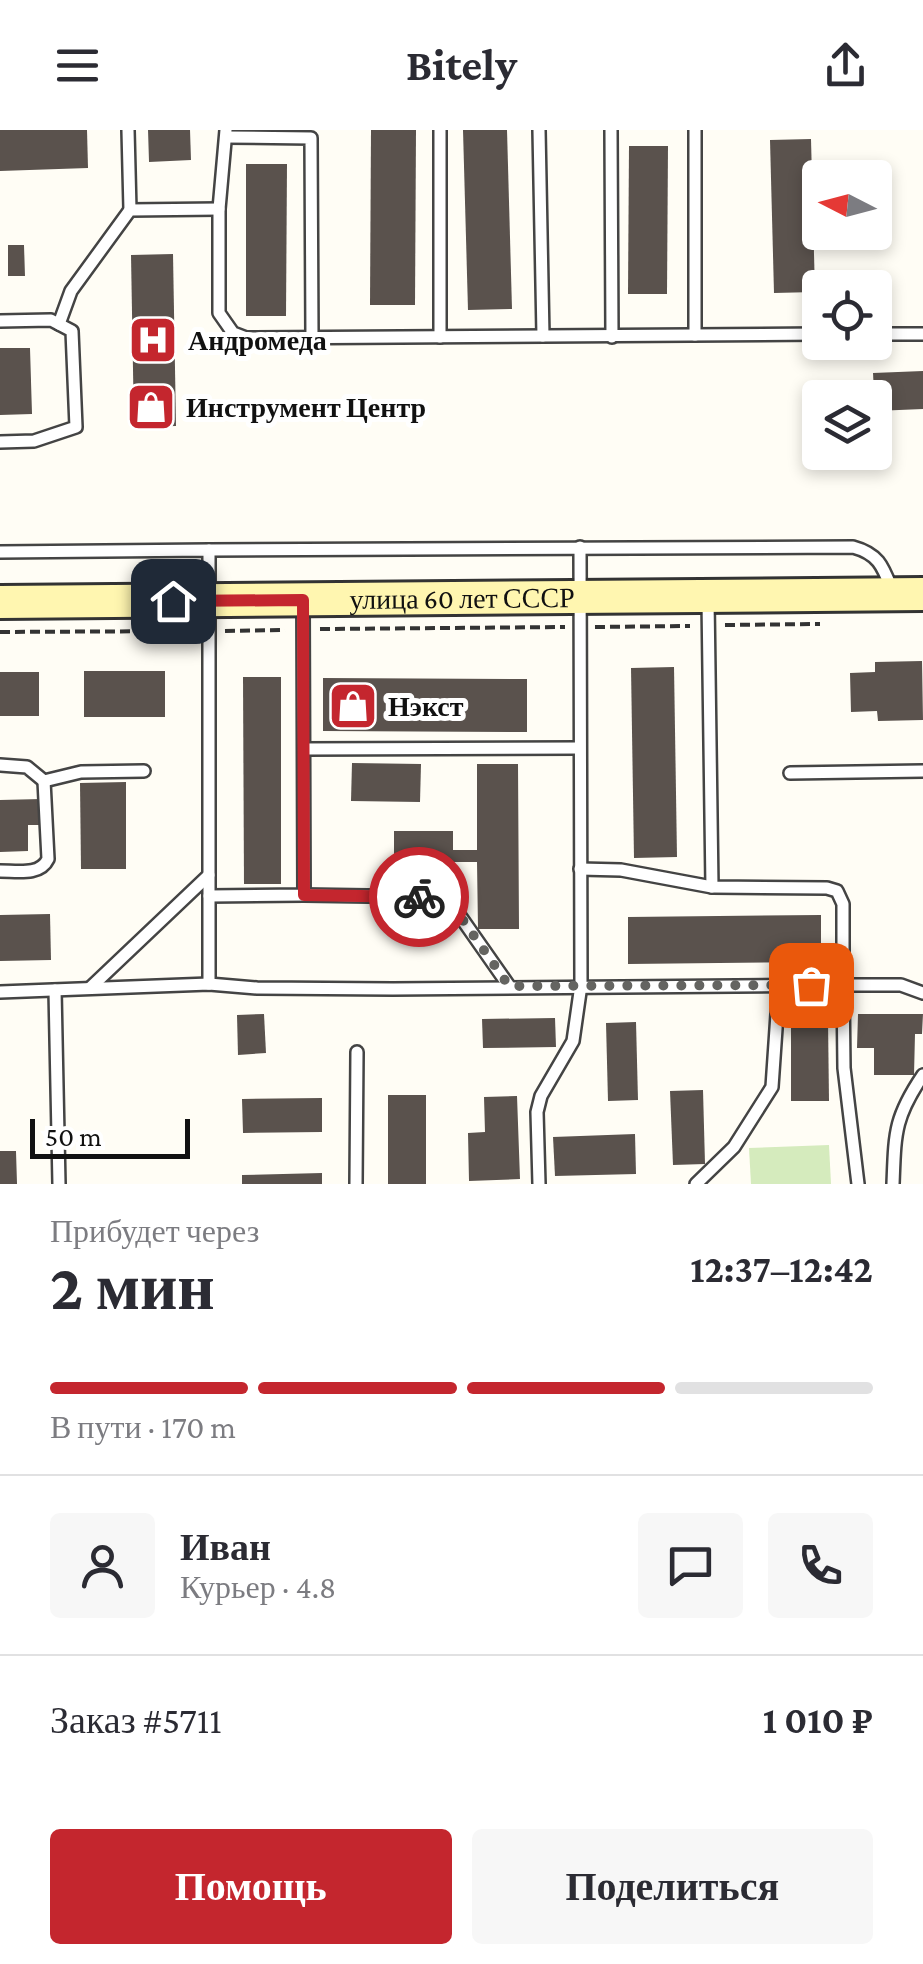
<!DOCTYPE html>
<html lang="ru">
<head>
<meta charset="utf-8">
<style>
  body { margin:0; font-family:"Crimson Pro",serif; background:#f7f7f7; color:#2b2b33; height:100vh; display:flex; flex-direction:column; font-size:38px; white-space:nowrap }
  * { box-sizing:border-box; margin:0 }
  p { font-size:32px; color:#7c7c81 }
  .icon { flex:none; width:55px; height:55px; fill:none; stroke:currentColor; stroke-width:2; stroke-linecap:round; stroke-linejoin:round }
  .map { position:relative; height:1054px; overflow:hidden }
  .side { display:flex; flex-direction:column; background:#fff; flex:1 }
  .side>* { flex:none }
  .needle { width:65px; rotate:276deg }
  .buttons { position:absolute; left:802px; top:30px; display:grid; gap:20px }
  .buttons a { display:grid; place-items:center; width:90px; height:90px; border-radius:10px; background:#fff; box-shadow:0 5px 15px #0003; font-size:50px }
  .scale { position:absolute; left:30px; bottom:25px; width:160px; box-sizing:border-box; padding-left:10px; border:5px solid #111; border-top:0; font-size:28px; line-height:35px; white-space:nowrap; color:#111; -webkit-text-stroke:8px #fff; paint-order:stroke }
  .pin { position:absolute; display:grid; place-items:center; width:85px; height:85px; color:#fff; margin:-42px; border-radius:20px; box-shadow:0 5px 15px #0006 }
  .courier { position:absolute; display:grid; place-items:center; width:100px; height:100px; margin:-50px; border:8px solid #c4262e; border-radius:50%; background:#fff; color:#222; box-shadow:0 2px 12px #0007 }
  .headline em { font-style:normal; font-weight:700 }
  .headline div { display:flex; flex-direction:column-reverse }
  .headline { display:flex; align-items:center; justify-content:space-between; height:170px; padding:0 50px }
  h1 { font-size:65px; font-weight:700; line-height:75px }
  .bar { display:grid; grid-template-columns:repeat(4,1fr); gap:15px 10px; align-content:center; height:120px; padding:0 50px }
  .bar i { height:12px; border-radius:8px; background:#e1e1e2 }
  .bar .current { background:#c4262e }
  .bar p { grid-column:span 4 }
  .line { display:flex; align-items:center; gap:25px; padding:0 50px; border-top:2px solid #e1e1e2 }
  .line div { flex:1 }
  .round { display:grid; place-items:center; flex:none; width:105px; height:105px; border-radius:10px; background:#f7f7f7 }
  .button { display:flex; gap:20px; margin-top:auto; padding:20px 50px }
  .button a { flex:1; height:115px; border-radius:10px; background:#c4262e; color:#fff; font-size:40px; font-weight:700; line-height:115px; text-align:center }
  .button a+a { background:#f7f7f7; color:#2b2b33 }
  header { display:flex; justify-content:space-between; align-items:center; height:130px; padding:0 50px; background:#fff; font-size:45px; font-weight:700 }
  .map>svg:first-child { display:block }
</style>
</head>
<body>
<header><svg class="icon" aria-label="menu" viewBox="0 0 24 24"><path d="M4 6h16M4 12h16M4 18h16"/></svg>Bitely<svg class="icon" aria-label="share" viewBox="0 0 24 24"><path d="M12 15V3M7 8l5-5 5 5M5 13v7h14v-7"/></svg></header>
<div class="map">
<svg width="923" height="1054" viewBox="0 0 923 1054">
  <rect width="100%" height="100%" fill="#fffdf5"/>
  <polygon fill="#d5ebbd" points="829,1015 831,1054 751,1054 749,1018"/>
  <g fill="#5a524d">
    <polygon points="0,0 87,0 88,38 0,41"/>
    <polygon points="148,0 190,0 191,30 149,32"/>
    <polygon points="371,0 416,0 415,175 370,175"/>
    <polygon points="463,0 507,0 512,179 468,180"/>
    <polygon points="811,9 815,162 774,163 770,10"/>
    <polygon points="629,16 668,16 667,164 628,164"/>
    <polygon points="246,34 287,34 286,186 246,186"/>
    <polygon points="8,115 24,115 25,146 8,146"/>
    <polygon points="173,124 176,296 134,297 131,125"/>
    <polygon points="0,218 30,218 32,284 0,285"/>
    <polygon points="923,241 923,279 875,281 873,243"/>
    <polygon points="922,531 923,590 878,591 877,581 851,582 850,543 875,542 875,532"/>
    <polygon points="674,537 677,727 634,728 631,538"/>
    <rect x="84" y="541" width="81" height="46"/>
    <rect x="0" y="542" width="39" height="44"/>
    <polygon points="243,547 281,547 281,754 244,754"/>
    <polygon points="323,548 527,549 527,602 323,601"/>
    <polygon points="352,633 421,634 420,672 351,671"/>
    <polygon points="477,634 518,634 519,799 478,799 477,732 453,732 453,744 394,745 394,701 453,701 453,720 477,720"/>
    <polygon points="126,652 126,739 81,739 80,653"/>
    <polygon points="41,669 42,695 28,695 28,721 0,722 0,670"/>
    <polygon points="50,784 51,830 0,831 0,785"/>
    <polygon points="821,785 821,832 628,834 628,787"/>
    <polygon points="264,884 266,923 238,925 237,885"/>
    <polygon points="858,884 923,884 922,904 915,904 914,945 874,945 874,918 857,918"/>
    <polygon points="555,888 556,917 483,918 482,889"/>
    <polygon points="791,890 828,890 829,971 791,971"/>
    <polygon points="636,892 638,970 608,971 606,893"/>
    <polygon points="703,960 705,1034 673,1035 670,961"/>
    <rect x="388" y="965" width="38" height="89"/>
    <polygon points="517,966 520,1049 469,1051 468,1003 485,1002 484,967"/>
    <polygon points="322,968 322,1002 243,1003 242,969"/>
    <polygon points="635,1004 636,1044 555,1046 553,1007"/>
    <polygon points="0,1021 16,1021 17,1054 0,1054"/>
    <polygon points="322,1043 322,1054 242,1054 242,1045"/>
  </g>
  <g fill="none" stroke-linecap="round" stroke-linejoin="round">
    <g stroke="#444" stroke-width="16">
      <g id="lane">
        <polyline points="128,0 130,80"/>
        <polyline points="226,0 219,79 219,183 233,203 246,208 820,204"/>
        <polyline points="539,0 543,206"/>
        <polyline points="611,0 612,207"/>
        <polyline points="695,0 695,205"/>
        <polyline points="226,7 311,8 312,207"/>
        <polyline points="0,191 51,190 72,201 76,297 34,311 0,312"/>
        <polyline points="59,194 71,161 130,80 219,79"/>
        <polyline points="875,204 923,204"/>
        <polyline points="440,207 440,0"/>
        <path d="M209,420L853,417C879,424 883,437 892,460"/>
        <polyline points="0,422 209,420 209,854"/>
        <polyline points="708,470 712,757"/>
        <polyline points="305,619 579,618"/>
        <polyline points="0,635 27,637 44,651 81,642 144,641"/>
        <polyline points="790,643 923,641"/>
        <polyline points="580,739 621,740 712,757 827,758 837,761 843,774 843,855 901,855 923,863"/>
        <path d="M0,741C17,741 40,746 48,729L44,651"/>
        <polyline points="304,765 432,767 453,776 509,856"/>
        <polyline points="209,766 304,765 303,474"/>
        <polyline points="90,858 209,745"/>
        <polyline points="55,860 59,1054"/>
        <polyline points="0,862 209,854 257,858 393,859 843,855 844,938 858,1054"/>
        <polyline points="356,1054 357,922"/>
        <polyline points="539,1054 537,982 541,966 573,911 581,855 580,417"/>
        <polyline points="696,1054 734,1017 772,957 779,855"/>
        <path d="M893,1054C895,1003 894,988 923,945"/>
      </g>
    </g>
    <g stroke="#333" stroke-width="38">
      <g id="secondary">
        <path id="s1" d="M0,472L923,464"/>
      </g>
    </g>
    <g stroke="#333" stroke-width="4" stroke-dasharray="10 5" stroke-linecap="butt">
      <polyline points="725,495 820,494"/>
      <polyline points="595,497 690,496"/>
      <polyline points="320,499 565,497"/>
      <polyline points="225,501 285,500"/>
      <polyline points="0,502 195,501"/>
    </g>
    <use href="#lane" stroke="#fff" stroke-width="11"/>
    <use href="#secondary" stroke="#fff6b0" stroke-width="32"/>
  </g>
  <g fill="none" stroke-linecap="round" stroke-linejoin="round">
    <polyline stroke="#646461" stroke-width="10" stroke-dasharray="0 18" points="419,767 444,770 453,776 509,856 811,855"/>
    <polyline stroke="#c4262e" stroke-width="12" points="173,471 303,470 304,765 419,767"/>
  </g>
  <defs>
    <g id="hospital-square" transform="scale(2.5)"><rect x="-9" y="-9" width="18" height="18" rx="4" fill="#c4262e" stroke="#fff"/><path d="M-5-5h3v3.5h4V-5h3V5h-3V1.5h-4V5h-3Z" fill="#fff"/></g>
    <g id="shop-square" transform="scale(2.5)"><rect x="-9" y="-9" width="18" height="18" rx="4" fill="#c4262e" stroke="#fff"/><path d="M-5-2.5h2.3a2.7 3.5 0 0 1 5.4 0H5L5.5 6h-11ZM-1.5-2.5h3a1.5 2.3 0 0 0-3 0Z" fill="#fff"/></g>
  </defs>
  <g fill-rule="evenodd">
    <use href="#hospital-square" x="153" y="210"/>
    <use href="#shop-square" x="151" y="277"/>
    <use href="#shop-square" x="353" y="576"/>
  </g>
  <g text-anchor="middle" dominant-baseline="central" stroke-width="10" stroke-linejoin="round" paint-order="stroke">
    <g font-size="28" font-weight="bold" fill="#111" stroke="#fff" text-anchor="start">
      <text x="188" y="210">Андромеда</text>
      <text x="186" y="277">Инструмент Центр</text>
      <text x="388" y="576">Нэкст</text>
    </g>
    <g font-size="28" fill="#111" stroke="#fff">
      <text stroke="none"><textPath href="#s1" startOffset="462">улица 60 лет СССР</textPath></text>
    </g>
  </g>
</svg>
<div class="buttons">
<a><svg class="needle" viewBox="-14 -14 28 28"><path d="M0-13l5 13h-10z" fill="#e53935"/><path d="M0 13l5-13h-10z" fill="#7c7c81"/></svg></a>
<a><svg class="icon" aria-label="locate" viewBox="0 0 24 24"><circle cx="12" cy="12" r="6"/><path d="M12 2v4M12 18v4M2 12h4M18 12h4"/></svg></a>
<a><svg class="icon" aria-label="layers" viewBox="0 0 24 24"><path d="M12 4l9 5-9 5-9-5zM3 14l9 5 9-5"/></svg></a>
</div>
<div class="scale">50 m</div>
<div class="pin" style="left:811px;top:855px;background:#ea580c"><svg class="icon" aria-label="bag" viewBox="0 0 24 24"><path d="M5 8h14l-1 12H6zM9 8a3 3 0 0 1 6 0"/></svg></div>
<div class="pin" style="left:173px;top:471px;background:#1f2937"><svg class="icon" aria-label="home" viewBox="0 0 24 24"><path d="M3 11l9-7 9 7M6 9v11h12V9"/></svg></div>
<div class="courier" style="left:419px;top:767px"><svg class="icon" aria-label="bike" viewBox="0 0 24 24"><circle cx="6" cy="16" r="4"/><circle cx="18" cy="16" r="4"/><path d="M6 16l4-8h5l3 8M10 8l3 8H6M13 5h3"/></svg></div>
</div>
<section class="side">
<div class="headline"><div><h1>2 мин</h1><p>Прибудет через</p></div><em>12:37–12:42</em></div>
<div class="bar"><i class="current"></i><i class="current"></i><i class="current"></i><i></i><p>В пути · 170 m</p></div>
<div class="line" style="height:180px"><a class="round"><svg class="icon" aria-label="person" viewBox="0 0 24 24"><circle cx="12" cy="8" r="4"/><path d="M4 21q1-7 8-7t8 7"/></svg></a><div><b>Иван</b><p>Курьер · 4.8</p></div><a class="round"><svg class="icon" aria-label="chat" viewBox="0 0 24 24"><path d="M4 5h16v11H9l-5 4z"/></svg></a><a class="round"><svg class="icon" aria-label="phone" viewBox="0 0 24 24"><path d="M5 4h4l2 5-3 2q2 4 5 5l2-3 5 2v4C11 20 4 13 5 4z"/></svg></a></div>
<div class="line" style="height:130px"><div>Заказ #5711</div><b>1 010 ₽</b></div>
<div class="button"><a>Помощь</a><a>Поделиться</a></div>
</section>
</body>
</html>
